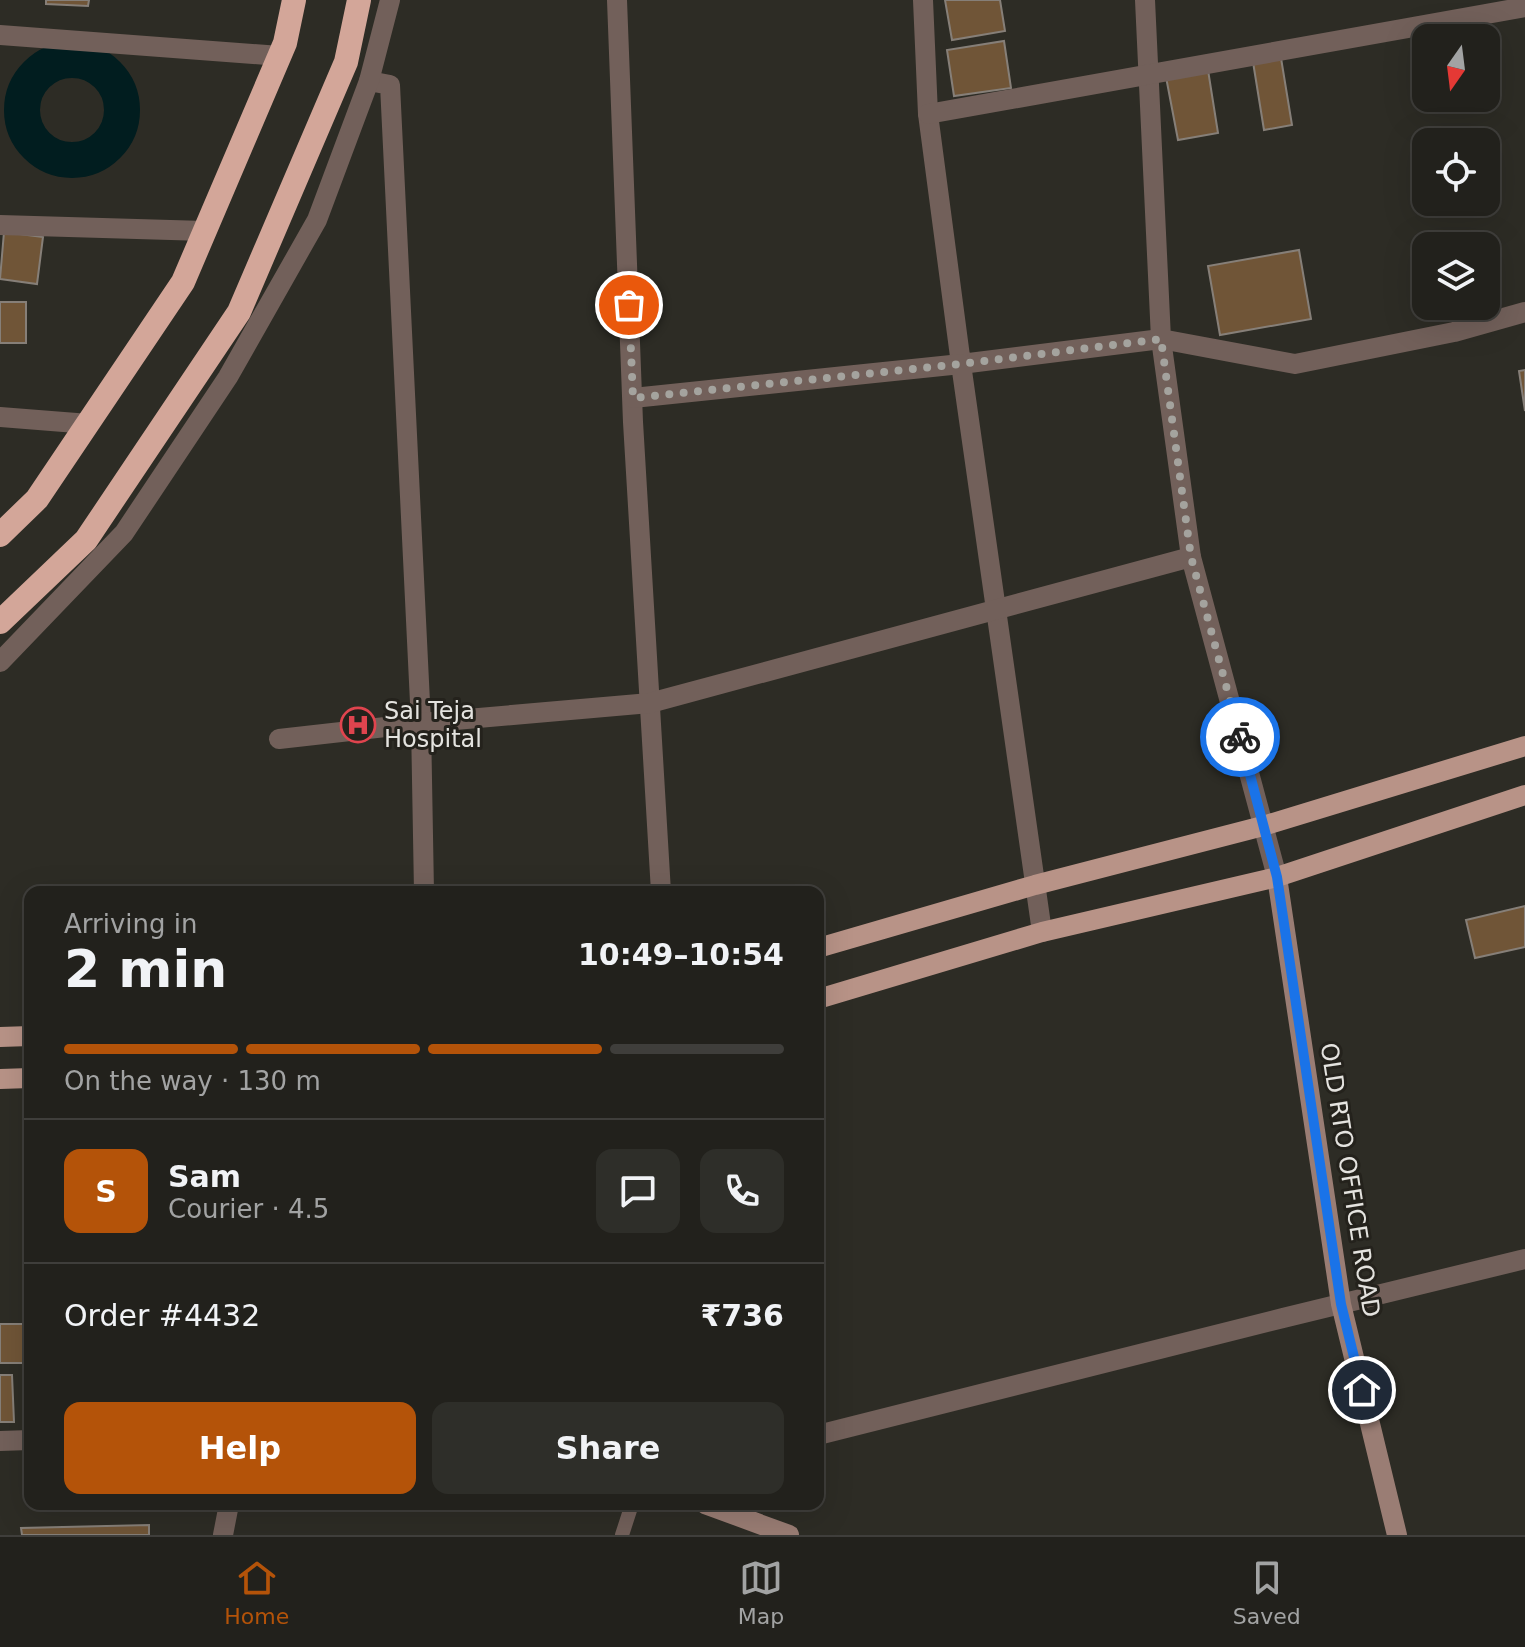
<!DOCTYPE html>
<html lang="en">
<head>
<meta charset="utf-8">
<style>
  body { margin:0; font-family:"DejaVu Sans",sans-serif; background:#2e2e29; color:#f1f3f6; height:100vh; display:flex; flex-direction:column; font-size:30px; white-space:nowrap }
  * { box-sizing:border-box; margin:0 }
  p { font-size:26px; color:#a2a3a3 }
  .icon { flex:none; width:44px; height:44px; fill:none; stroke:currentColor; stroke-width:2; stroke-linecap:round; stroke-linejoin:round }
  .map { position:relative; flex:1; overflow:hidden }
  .sheet { position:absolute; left:24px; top:886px; width:800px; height:624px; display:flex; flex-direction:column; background:#22211c; border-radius:16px; box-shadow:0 8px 32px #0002,0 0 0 2px #3f3e3b }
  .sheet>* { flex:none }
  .needle { width:52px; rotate:194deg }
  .buttons { position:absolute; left:1412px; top:24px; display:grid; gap:16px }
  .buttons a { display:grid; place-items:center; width:88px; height:88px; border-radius:16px; background:#22211c; box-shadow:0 8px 32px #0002,0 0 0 2px #3f3e3b; font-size:40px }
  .pin { position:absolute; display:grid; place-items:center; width:68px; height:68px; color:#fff; margin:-34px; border:4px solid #fff; border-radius:50%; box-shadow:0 2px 8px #0007 }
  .courier { position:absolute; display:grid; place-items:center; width:80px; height:80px; margin:-40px; border:6px solid #1a73e8; border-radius:50%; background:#fff; color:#222; box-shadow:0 2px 10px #0007 }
  .headline em { font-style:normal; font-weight:800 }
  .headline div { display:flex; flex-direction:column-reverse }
  .headline { display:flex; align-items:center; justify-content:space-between; height:136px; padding:0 40px }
  h1 { font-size:52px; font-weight:800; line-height:60px }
  .bar { display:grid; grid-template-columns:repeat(4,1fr); gap:12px 8px; align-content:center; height:96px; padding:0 40px }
  .bar i { height:10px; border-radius:6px; background:#3f3e3b }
  .bar .current { background:#b45309 }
  .bar p { grid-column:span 4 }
  .line { display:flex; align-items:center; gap:20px; padding:0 40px; border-top:2px solid #3f3e3b }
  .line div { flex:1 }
  .round { display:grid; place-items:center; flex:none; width:84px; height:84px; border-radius:16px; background:#2e2e29 }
  .action { display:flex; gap:16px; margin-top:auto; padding:16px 40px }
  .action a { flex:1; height:92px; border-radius:16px; background:#b45309; color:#fff; font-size:32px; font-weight:800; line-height:92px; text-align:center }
  .action a+a { background:#2e2e29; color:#f1f3f6 }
  .menu { display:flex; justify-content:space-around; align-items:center; height:112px; border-top:2px solid #3f3e3b; background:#22211c; font-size:22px; color:#a2a3a3 }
  .menu a { display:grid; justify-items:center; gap:4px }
  .menu .current { color:#b45309 }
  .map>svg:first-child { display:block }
</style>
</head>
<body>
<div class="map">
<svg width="1525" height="1535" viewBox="0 0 1525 1535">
  <rect width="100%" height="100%" fill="#2d2c25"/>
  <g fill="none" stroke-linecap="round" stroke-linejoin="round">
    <circle stroke="#011d1f" stroke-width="36" cx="72" cy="110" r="50"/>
  </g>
  <g fill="#705537" stroke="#867f78" stroke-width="2">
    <polygon points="46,0 89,0 88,6 46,4"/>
    <polygon points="945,0 1000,0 1005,31 952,40"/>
    <polygon points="1004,41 1011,88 954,96 947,50"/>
    <polygon points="1281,58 1292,125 1264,130 1253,62"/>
    <polygon points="1208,70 1218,133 1178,140 1166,77"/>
    <polygon points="4,232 43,237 37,284 0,279"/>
    <polygon points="1299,250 1311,319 1220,335 1208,266"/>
    <rect x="0" y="302" width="26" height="41"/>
    <polygon points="1525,370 1525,411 1519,371"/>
    <polygon points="1525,906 1525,947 1475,958 1466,920"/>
    <rect x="0" y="1324" width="25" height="39"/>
    <polygon points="0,1375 12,1375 14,1422 0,1422"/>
    <polygon points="33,1504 168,1504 168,1506 33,1508"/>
    <polygon points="149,1525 149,1535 22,1535 21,1528"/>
  </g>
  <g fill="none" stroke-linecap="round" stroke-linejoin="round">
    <polyline stroke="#72605a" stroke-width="14" points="622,1535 632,1504"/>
    <g stroke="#72605a" stroke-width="20">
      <polyline points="617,0 633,422 661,892"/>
      <polyline points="923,0 928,114 961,364 1161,339 1191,557 1277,877"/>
      <polyline points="1145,0 1161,339 1295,364 1454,332 1525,312"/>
      <polyline points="0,35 280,56"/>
      <polyline points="369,81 390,85 421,723 424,892"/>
      <polyline points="928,114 1525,7"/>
      <polyline points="0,225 205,231"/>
      <polyline points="633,398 961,364 1042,932"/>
      <polyline points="0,417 89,424"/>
      <polyline points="0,662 124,533 228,377 317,220 369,81 390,0"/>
      <polyline points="279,739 421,723 650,703 1191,557"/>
      <polyline points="818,1435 1283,1318 1525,1259"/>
      <polyline points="0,1441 30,1440"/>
      <polyline points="223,1535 229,1504"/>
    </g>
    <g stroke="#9a7d74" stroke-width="20">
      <polyline points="1277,877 1341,1304 1397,1535"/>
      <polyline points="705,1504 789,1535"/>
    </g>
    <g stroke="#b89387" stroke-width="20">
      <polyline points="818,948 1035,885 1263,826 1525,746"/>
      <polyline points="818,999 1042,932 1277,877 1525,795"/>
      <polyline points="0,1037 30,1036"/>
      <polyline points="0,1079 30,1078"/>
    </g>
    <g stroke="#d3a699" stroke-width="24">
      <polyline points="0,535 37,499 183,282 285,43 294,0"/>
      <polyline points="0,622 86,540 239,312 346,62 359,0"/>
    </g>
  </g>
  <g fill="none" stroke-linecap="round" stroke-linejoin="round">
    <polyline stroke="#a4a39e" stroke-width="8" stroke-dasharray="0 14.4" points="629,305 633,398 961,364 1161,339 1191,557 1240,737"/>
    <polyline stroke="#1a73e8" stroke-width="10" points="1240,737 1277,877 1341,1304 1362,1390"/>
  </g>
  <defs>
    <g id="hospital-ring" transform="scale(1.8)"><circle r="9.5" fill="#24221c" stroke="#e0444e" stroke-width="1.5"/><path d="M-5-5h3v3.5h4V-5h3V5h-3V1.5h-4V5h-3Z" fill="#e0444e"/></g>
  </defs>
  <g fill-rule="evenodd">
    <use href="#hospital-ring" x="358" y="725"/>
  </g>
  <g text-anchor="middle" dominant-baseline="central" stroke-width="6" stroke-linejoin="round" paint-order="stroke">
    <g font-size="24" fill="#e4e3df" stroke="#24221c" text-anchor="start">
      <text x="384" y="711">Sai Teja<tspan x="384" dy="28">Hospital</tspan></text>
    </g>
    <g font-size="24" fill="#e4e3df" stroke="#24221c">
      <text transform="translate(1350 1180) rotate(81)">OLD RTO OFFICE ROAD</text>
    </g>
  </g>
</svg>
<div class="buttons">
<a><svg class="needle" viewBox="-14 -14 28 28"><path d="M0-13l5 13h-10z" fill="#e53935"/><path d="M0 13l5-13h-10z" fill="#a2a3a3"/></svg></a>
<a><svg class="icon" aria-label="locate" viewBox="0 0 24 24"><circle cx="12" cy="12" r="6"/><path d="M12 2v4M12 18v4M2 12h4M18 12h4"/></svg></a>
<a><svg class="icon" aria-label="layers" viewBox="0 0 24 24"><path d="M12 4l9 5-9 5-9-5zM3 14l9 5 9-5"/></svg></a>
</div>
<div class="pin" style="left:629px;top:305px;background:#ea580c"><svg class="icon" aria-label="bag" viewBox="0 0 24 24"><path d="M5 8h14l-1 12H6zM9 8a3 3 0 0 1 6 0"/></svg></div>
<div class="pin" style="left:1362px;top:1390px;background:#1f2937"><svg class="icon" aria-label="home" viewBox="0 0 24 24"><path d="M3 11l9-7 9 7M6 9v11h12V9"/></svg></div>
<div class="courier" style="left:1240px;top:737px"><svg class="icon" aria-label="bike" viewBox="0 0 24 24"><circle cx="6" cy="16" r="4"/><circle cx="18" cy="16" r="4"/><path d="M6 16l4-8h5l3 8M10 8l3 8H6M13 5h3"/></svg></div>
<section class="sheet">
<div class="headline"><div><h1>2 min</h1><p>Arriving in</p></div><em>10:49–10:54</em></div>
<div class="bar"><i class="current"></i><i class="current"></i><i class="current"></i><i></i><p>On the way · 130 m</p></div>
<div class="line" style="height:144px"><b class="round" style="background:#b45309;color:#fff">S</b><div><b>Sam</b><p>Courier · 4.5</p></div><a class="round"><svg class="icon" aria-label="chat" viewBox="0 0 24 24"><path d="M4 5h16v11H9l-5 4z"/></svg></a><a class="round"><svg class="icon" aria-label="phone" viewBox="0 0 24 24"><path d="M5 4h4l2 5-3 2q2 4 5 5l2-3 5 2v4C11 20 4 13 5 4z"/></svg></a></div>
<div class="line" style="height:104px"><div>Order #4432</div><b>₹736</b></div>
<div class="action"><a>Help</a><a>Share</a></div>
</section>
</div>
<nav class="menu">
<a class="current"><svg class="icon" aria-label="home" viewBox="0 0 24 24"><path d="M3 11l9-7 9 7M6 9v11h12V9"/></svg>Home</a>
<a><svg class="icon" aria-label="map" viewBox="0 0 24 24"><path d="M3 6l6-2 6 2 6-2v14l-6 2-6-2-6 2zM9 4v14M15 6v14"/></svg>Map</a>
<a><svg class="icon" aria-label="saved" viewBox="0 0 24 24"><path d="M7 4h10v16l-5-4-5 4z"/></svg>Saved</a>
</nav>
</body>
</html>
